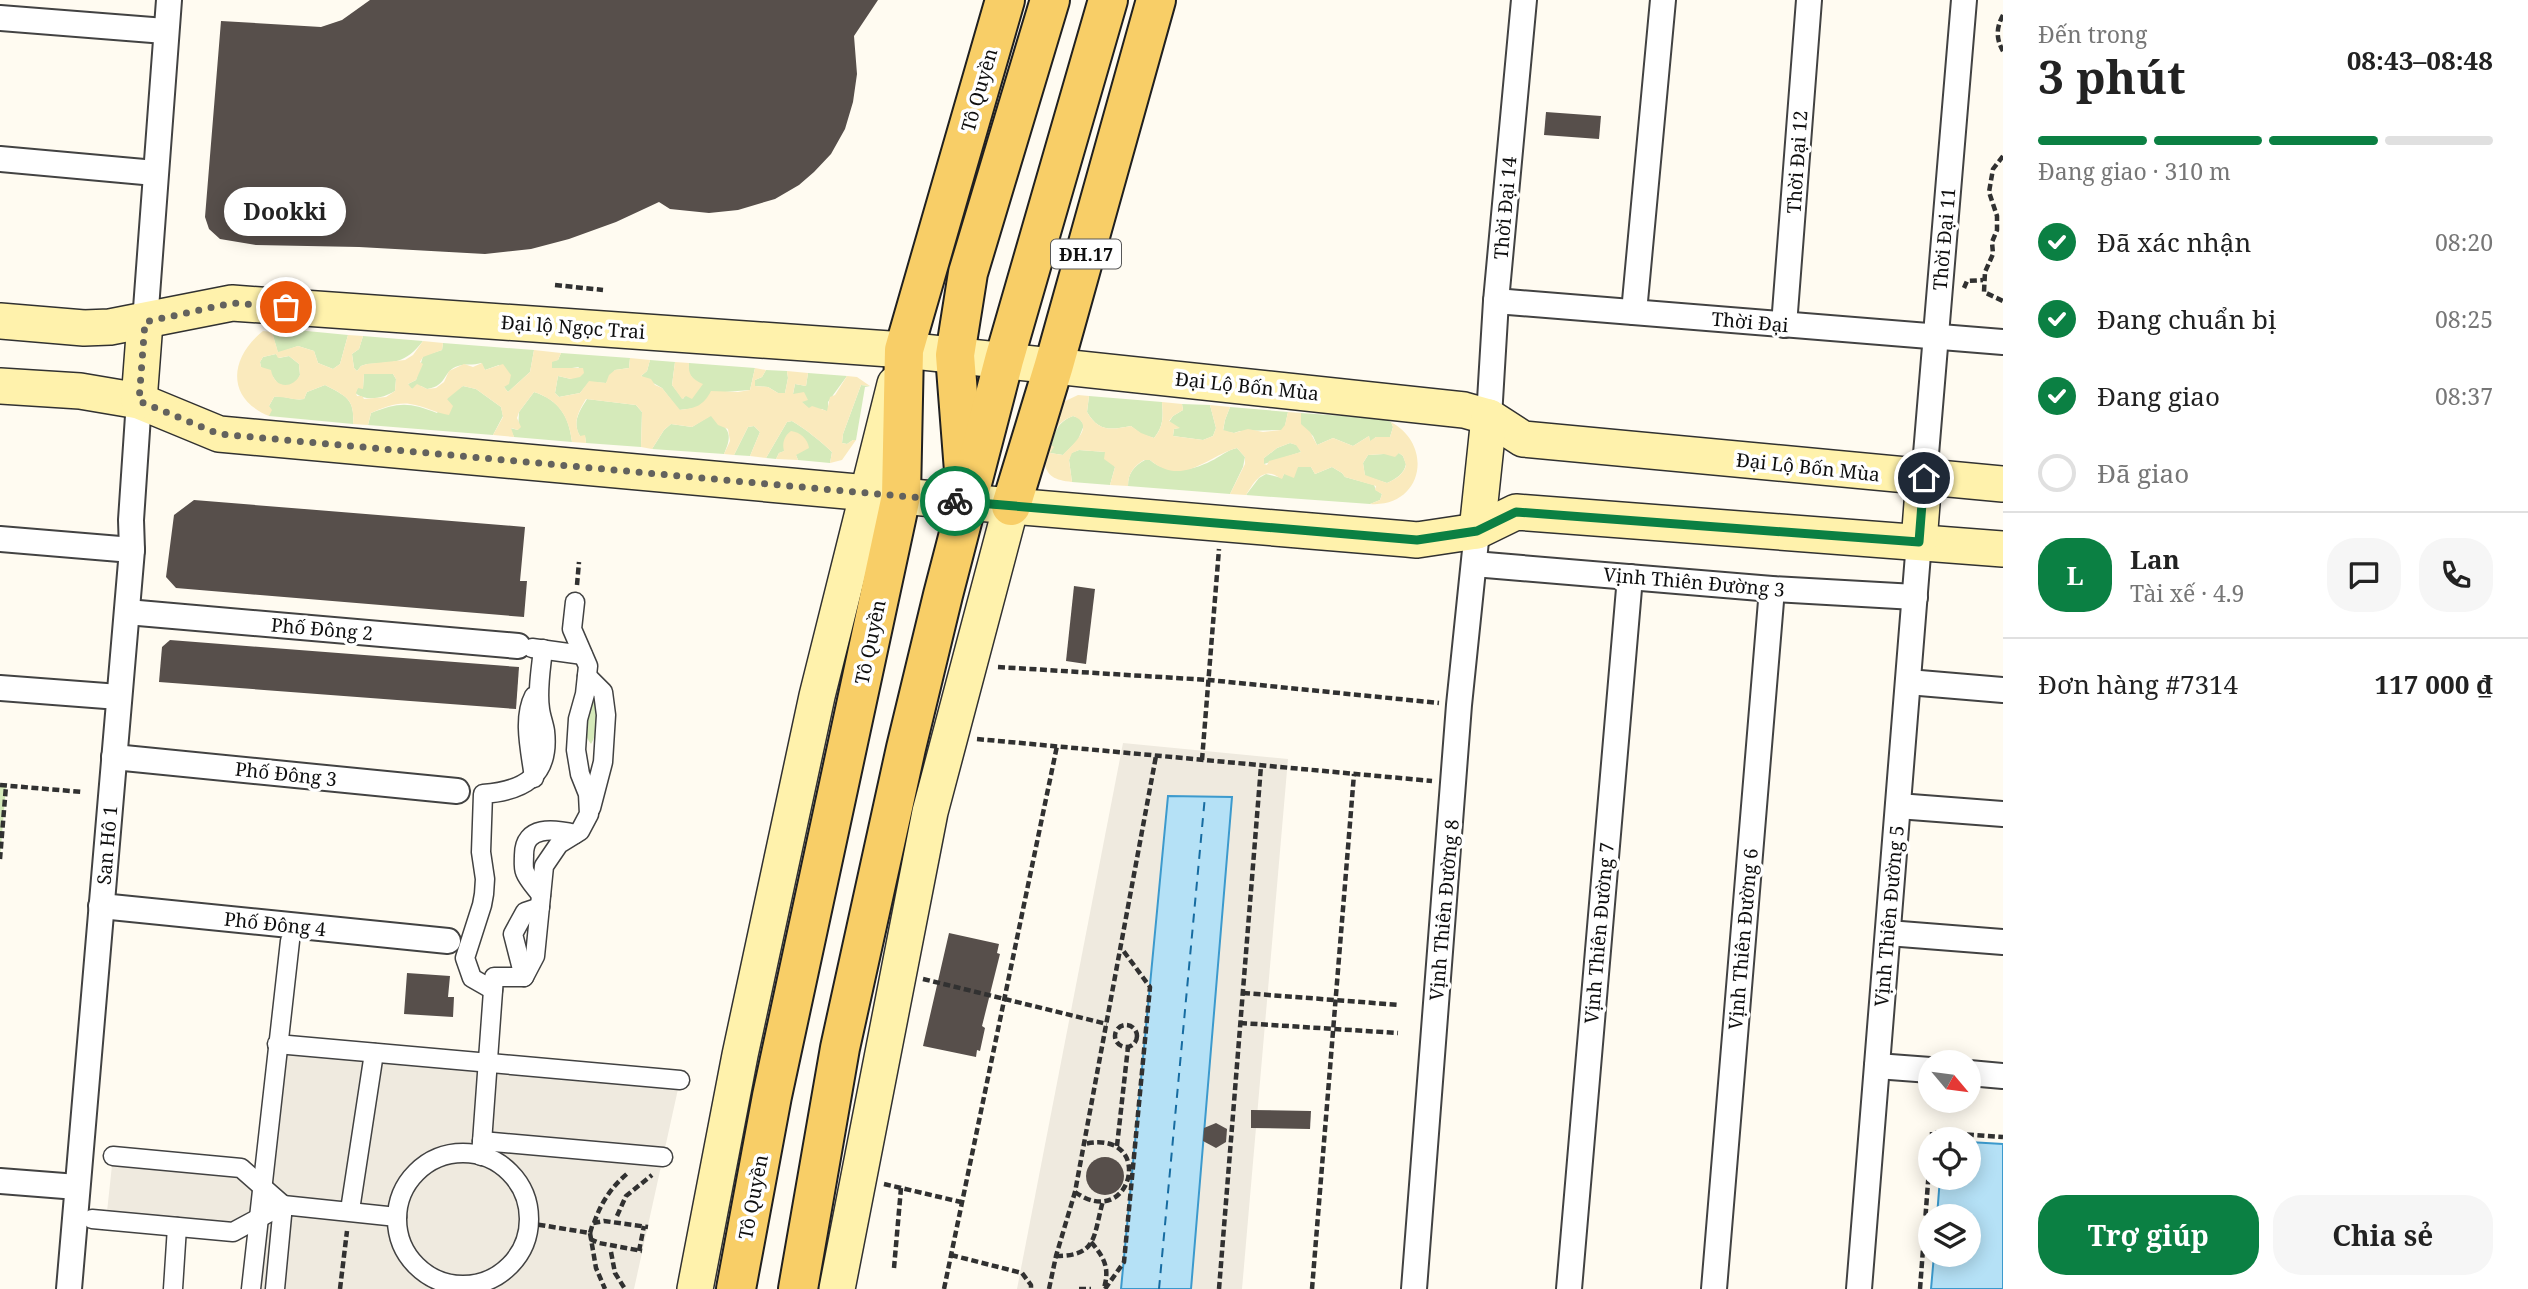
<!DOCTYPE html>
<html lang="vi">
<head>
<meta charset="utf-8">
<style>
  body { margin:0; font-family:"Noto Serif",serif; background:#f6f6f6; color:#222; height:100vh; display:flex; flex-direction:column; font-size:26px; white-space:nowrap }
  * { box-sizing:border-box; margin:0 }
  p { font-size:23px; color:#767676 }
  .icon { flex:none; width:38px; height:38px; fill:none; stroke:currentColor; stroke-width:2; stroke-linecap:round; stroke-linejoin:round }
  .map { position:relative; flex:1; overflow:hidden }
  .drawer { display:flex; flex-direction:column; background:#fff; width:525px }
  .drawer>* { flex:none }
  .needle { width:46px; rotate:119deg }
  .tools { position:absolute; left:1918px; top:1050px; display:grid; gap:14px }
  .tools a { display:grid; place-items:center; width:63px; height:63px; border-radius:50%; background:#fff; box-shadow:0 4px 18px #0003; font-size:35px }
  .pin { position:absolute; display:grid; place-items:center; width:60px; height:60px; color:#fff; margin:-30px; border:4px solid #fff; border-radius:50%; box-shadow:0 2px 7px #0007 }
  .courier { position:absolute; display:grid; place-items:center; width:70px; height:70px; margin:-35px; border:5px solid #0b8043; border-radius:50%; background:#fff; color:#222; box-shadow:0 2px 9px #0007 }
  .bubble { position:absolute; height:49px; border-radius:24px; background:#fff; box-shadow:0 4px 18px #0003; font-size:23px; font-weight:700; line-height:49px; text-align:center }
  .headline em { font-style:normal; font-weight:700 }
  .headline div { display:flex; flex-direction:column-reverse }
  .headline { display:flex; align-items:center; justify-content:space-between; height:119px; padding:0 35px }
  h1 { font-size:46px; font-weight:700; line-height:52px }
  .bar { display:grid; grid-template-columns:repeat(4,1fr); gap:10px 7px; align-content:center; height:84px; padding:0 35px }
  .bar i { height:9px; border-radius:5px; background:#e0e0e0 }
  .bar .on { background:#0b8043 }
  .bar p { grid-column:span 4 }
  .line { display:flex; align-items:center; gap:18px; padding:0 35px; border-top:2px solid #e0e0e0 }
  .line div { flex:1 }
  .round { display:grid; place-items:center; flex:none; width:74px; height:74px; border-radius:28px; background:#f6f6f6 }
  ol { padding:0 35px; list-style:none }
  li { display:flex; align-items:center; gap:21px; height:77px }
  li p { margin-inline-start:auto }
  li .icon { padding:7px; border-radius:50%; background:#0b8043; color:#fff; stroke-width:4 }
  li:last-child { color:#767676 }
  li i { width:38px; height:38px; border:4px solid #e0e0e0; border-radius:50% }
  .action { display:flex; gap:14px; margin-top:auto; padding:14px 35px }
  .action a { flex:1; height:80px; border-radius:28px; background:#0b8043; color:#fff; font-size:28px; font-weight:700; line-height:80px; text-align:center }
  .action a+a { background:#f6f6f6; color:#222 }
  main { display:flex; flex:1; min-height:0 }
  .map>svg:first-child { display:block }
</style>
</head>
<body>
<main>
<div class="map">
<svg width="2003" height="1289" viewBox="0 0 2003 1289">
  <rect width="100%" height="100%" fill="#fffbf1"/>
  <g fill="#d5eaba">
    <polygon points="276,328 348,335 340,364 333,369 318,363 314,351 298,346 278,353 272,332"/>
    <path d="M363,336L423,341C405,364 395,362 367,364L361,366L357,371L354,368L352,354L359,349Z"/>
    <path d="M443,343L534,350L530,372L508,392L504,387L499,365L485,370L481,363C473,366 466,363 458,366C442,371 448,386 427,389L421,386L412,389L409,387L408,384L416,380L423,356L442,350Z"/>
    <polygon points="561,353 630,358 629,368 615,370 606,383 589,382 580,393 559,397 555,393 558,376 571,379 579,367 565,369 552,368 552,361 558,360"/>
    <path d="M276,354L279,358L289,356L299,364L300,375C296,385 288,387 278,384L271,374L261,367L260,362L263,357Z"/>
    <polygon points="650,360 675,362 672,385 683,399 694,380 688,372 689,363 755,368 750,390 725,392 706,400 697,408 679,410 662,388 641,376 647,371"/>
    <polygon points="766,370 787,371 788,378 785,393 778,393 768,387 755,386 755,380 762,377"/>
    <polygon points="808,373 847,376 828,402 828,412 822,409 809,409 793,394 795,384 806,386"/>
    <path d="M364,374H393L396,379L395,391C384,398 366,402 355,393L358,387L363,388Z"/>
    <path d="M325,385C346,396 355,399 353,424L269,416V406L274,397C285,395 293,401 304,399L307,392Z"/>
    <polygon points="861,385 870,386 865,387 856,440 853,440 847,444 842,443 843,434"/>
    <path d="M463,386L476,389L501,407L503,416L493,435L368,425L371,413C399,402 409,402 437,413L451,393Z"/>
    <path d="M534,392C559,400 569,416 572,442L514,437L510,428L518,430L519,412Z"/>
    <path d="M1089,396L1162,402C1163,416 1164,426 1154,438L1141,434L1131,426C1110,430 1099,432 1087,412Z"/>
    <path d="M587,399L636,405L642,412L641,447L586,443L585,436H580C572,422 579,412 587,399Z"/>
    <polygon points="1182,404 1210,405 1216,428 1213,436 1203,440 1173,436 1174,429 1179,428 1169,422 1173,416 1183,410"/>
    <polygon points="1230,407 1288,412 1285,426 1282,430 1240,431 1234,433 1223,431 1225,420"/>
    <polygon points="1301,413 1384,419 1391,422 1393,427 1390,437 1376,437 1370,442 1369,436 1353,446 1333,438 1317,445 1313,436 1300,424"/>
    <path d="M711,415C728,429 734,432 724,454L652,449L664,430L671,424L692,427Z"/>
    <path d="M1073,416L1079,418L1084,425L1078,440L1063,455L1050,453C1054,435 1055,423 1073,416Z"/>
    <path d="M792,421C807,430 819,440 832,452L830,463L798,460L796,455L785,451L779,453L776,459L766,458L787,422Z"/>
    <polygon points="754,426 760,432 750,456 734,455 748,427"/>
    <polygon points="1290,443 1297,445 1301,452 1264,464 1264,458 1277,448"/>
    <path d="M1237,448L1245,457L1243,467L1230,494L1128,486C1128,473 1134,466 1145,460H1150C1167,475 1192,471 1211,461C1220,457 1227,450 1237,448Z"/>
    <polygon points="1079,450 1106,452 1115,467 1110,485 1072,482 1069,460 1071,453"/>
    <path d="M1399,453L1403,456L1406,464C1404,474 1396,479 1387,483L1365,476L1363,463L1368,455Z"/>
    <polygon points="1306,466 1311,467 1315,474 1332,467 1342,473 1345,477 1374,485 1376,490 1382,494 1380,500 1370,504 1246,495 1259,478 1266,474 1282,478 1284,474 1298,467"/>
    <path d="M591,699H595C597,713 599,732 591,744C580,729 586,715 591,699Z"/>
    <polygon points="0,785 6,786 0,859"/>
  </g>
  <g fill="#faeabd" fill-rule="evenodd">
    <path d="M263,331L272,332L278,352L298,346L314,351L318,363L333,369L340,364L348,335L363,336L359,349L352,354L354,368L357,371L361,366L367,364L405,360L413,355L423,341L443,343L442,350L423,357L420,362L423,364L416,380L408,384L412,389L417,384L427,389L436,388L444,382L449,371L464,364L473,367L482,363L485,370L503,364L511,375L509,384L504,387L508,392L530,372L534,350L561,353L558,360L552,362V368H583L584,373L580,377L571,379L558,376L555,393L559,397L580,393L589,381L606,383L609,375L615,370L629,368L630,358L650,360L647,371L641,376L651,379L655,385L662,388L680,410C696,408 703,406 711,391L738,392L750,390L755,368L766,370L762,377L755,380V386L768,387L778,393H785L788,378L787,371L808,373L806,386L795,384L793,394L804,392L808,400L802,402L809,408L812,406L827,411L830,397L835,395L847,376L857,377L870,386L861,385L843,434L842,443L847,444L853,440H856L842,460L830,463L832,452C819,440 807,430 792,421L787,422L766,458L750,456L760,432L754,426L748,427L734,455L724,454L730,441L728,429L718,425L711,416L692,427L671,424L664,430L652,449L641,447L642,412L636,405L586,399C579,411 572,422 580,436L585,435L586,443L572,442C569,417 559,400 534,392L519,412L517,418L521,427L518,430L511,428L514,437L493,435L503,417L501,407L476,389L463,386L447,399L453,406L449,415C436,413 424,406 410,404C397,402 383,408 371,413L368,425L353,424C355,399 346,396 325,385L307,392L304,399C293,401 285,396 274,397L269,406L272,410L269,416C225,398 230,357 263,331ZM276,354L278,358L289,356L299,364L300,375C292,390 274,388 271,370L261,367L260,362L263,357ZM364,374H393L396,379L395,391L386,397L364,399L362,396H357L356,393L358,388L363,389Z"/>
    <path d="M675,362L689,363C688,375 692,379 703,384L692,399L686,396L682,399L672,385Z"/>
    <path d="M1078,395L1089,396L1087,412C1099,432 1110,430 1131,426L1141,433L1154,438C1164,426 1163,416 1162,402L1182,404L1183,410L1173,416L1169,421L1180,428L1174,429L1173,436L1203,440L1213,436L1216,428L1210,405L1230,407L1225,420L1223,430L1234,433L1248,429L1263,432L1281,430L1285,425L1288,412L1301,413V424L1310,432L1317,445L1333,438L1353,446L1369,436L1370,441L1376,437H1390L1393,427L1391,422C1435,446 1422,508 1370,504L1380,500L1382,494L1375,490L1376,486L1345,477L1342,473L1332,467L1315,474L1311,467H1298L1294,478L1284,474L1282,479C1279,478 1276,475 1272,474C1260,470 1251,487 1246,495L1230,494L1245,464V457L1237,448C1209,455 1183,488 1150,460H1144C1134,466 1128,473 1128,486L1110,485L1115,467L1104,459L1105,452L1079,450L1072,453L1069,460L1072,482C1055,480 1046,477 1044,459L1057,405ZM1073,416C1097,425 1072,445 1063,455L1050,453L1054,447L1051,445C1054,429 1058,422 1073,416ZM1290,443L1296,445L1301,452L1269,461L1267,465L1264,464V458L1277,448ZM1399,453L1403,456L1406,465C1404,474 1396,479 1387,483L1365,475L1363,463L1368,455L1384,454L1395,457Z"/>
    <path d="M791,431C800,432 808,439 809,448L796,455L798,460L776,459L779,453L784,451C782,443 784,436 791,431Z"/>
  </g>
  <g fill="#efeadf">
    <polygon points="1123,743 1288,759 1242,1289 1017,1289"/>
    <polygon points="277,1044 680,1080 634,1289 251,1289 257,1233 106,1221 113,1156 263,1170"/>
  </g>
  <g fill="#b5e1f6" stroke="#3c9acd" stroke-width="2">
    <polygon points="1168,796 1232,797 1191,1289 1121,1289"/>
    <polygon points="1969,1142 2003,1144 2003,1289 1931,1289 1934,1255 1969,1255 1969,1216 1937,1216 1940,1178 1969,1178"/>
  </g>
  <g fill="none" stroke-linecap="round" stroke-linejoin="round">
    <polyline stroke="#176ca1" stroke-width="2" stroke-dasharray="9 7" stroke-linecap="butt" points="1159,1289 1205,796"/>
  </g>
  <g fill="#574f4b">
    <polygon points="370,0 878,0 854,36 857,74 853,102 845,129 831,154 814,172 799,185 775,199 738,210 709,213 670,209 659,202 616,222 569,239 531,249 485,254 359,247 256,245 220,239 209,229 205,217 221,21 321,27 342,20"/>
    <polygon points="1546,112 1601,116 1599,139 1544,135"/>
    <polygon points="194,500 525,527 520,581 527,581 524,617 176,588 166,577 174,515"/>
    <polygon points="1074,586 1095,589 1086,664 1066,661"/>
    <polygon points="170,640 519,667 516,709 159,682 162,647"/>
    <polygon points="949,933 999,944 997,953 1000,954 982,1026 985,1028 980,1051 977,1050 976,1057 923,1046"/>
    <polygon points="407,973 450,976 448,997 454,997 453,1017 404,1014"/>
    <polygon points="1251,1110 1311,1111 1310,1129 1251,1128"/>
    <polygon points="1216,1123 1227,1129 1226,1142 1216,1148 1203,1141 1204,1128"/>
    <circle cx="1105" cy="1176" r="19"/>
  </g>
  <g fill="none" stroke-linecap="round" stroke-linejoin="round">
    <g stroke="#424242" stroke-width="21">
      <g id="pedestrian">
        <polyline points="532,648 583,655"/>
        <polyline points="587,676 603,692 606,715 603,762 591,808"/>
        <path d="M534,778C531,753 522,719 534,696"/>
        <path d="M541,895C536,888 528,880 525,872C523,868 524,860 524,855C524,825 554,829 575,834"/>
        <polyline points="524,977 513,934 525,912 540,907"/>
        <path d="M493,990L472,978L465,958L482,905L484,894L485,879L481,852L483,794C524,791 550,776 545,731C544,724 541,717 540,709C537,690 541,669 543,649"/>
        <polyline points="277,1044 680,1080"/>
        <polyline points="482,1141 663,1157"/>
        <circle cx="463" cy="1219" r="66"/>
        <polyline points="481,1156 494,977 524,977 535,956 544,866 559,844 580,831 589,814 588,794 580,774 576,750 578,719 585,694 588,666 572,629 575,602"/>
        <polyline points="350,1210 374,1053"/>
        <polyline points="92,1219 233,1232 283,1205 241,1168 113,1156"/>
        <polyline points="173,1289 177,1227"/>
        <polyline points="251,1289 290,941"/>
        <polyline points="275,1289 283,1205 397,1217"/>
      </g>
    </g>
    <g stroke="#424242" stroke-width="28">
      <g id="minor">
        <polyline points="0,18 165,31"/>
        <polyline points="0,159 155,173"/>
        <polyline points="1496,301 2003,342"/>
        <polyline points="1634,312 1663,0"/>
        <polyline points="145,322 169,0"/>
        <polyline points="1784,325 1809,0"/>
        <polyline points="1489,417 1496,301 1524,0"/>
        <polyline points="1924,478 1964,0"/>
        <polyline points="0,539 132,550"/>
        <polyline points="1474,564 1772,589 1915,597"/>
        <polyline points="127,612 518,646"/>
        <polyline points="1908,682 2003,690"/>
        <polyline points="0,688 119,697"/>
        <polyline points="114,757 457,791"/>
        <polyline points="1898,806 2003,814"/>
        <polyline points="101,906 448,941"/>
        <polyline points="1888,933 2003,942"/>
        <polyline points="1877,1066 1930,1070"/>
        <polyline points="1969,1073 2003,1076"/>
        <polyline points="0,1181 77,1187"/>
        <polyline points="69,1289 132,550 131,520 139,401"/>
        <polyline points="1414,1289 1459,705 1477,531"/>
        <polyline points="1569,1289 1630,577"/>
        <polyline points="1714,1289 1772,589"/>
        <polyline points="1859,1289 1919,542"/>
      </g>
    </g>
    <g stroke="#313131" stroke-width="38">
      <g id="secondary">
        <polyline points="0,321 84,328 110,327 232,303 904,350 1464,410 1489,417 1523,439 2003,484"/>
        <polyline points="0,386 80,391 139,401 219,434 1011,506 1407,539 1417,540 1477,531 1516,512 2003,549"/>
        <polyline points="139,401 145,322"/>
        <polyline points="1477,531 1489,417"/>
        <polyline points="1919,542 1924,478"/>
        <polyline points="695,1289 740,1055 817,696 895,384"/>
        <polyline points="837,1289 930,812 1011,506"/>
      </g>
    </g>
    <g stroke="#202020" stroke-width="42">
      <g id="primary">
        <polyline points="964,471 955,355 968,273 1050,0"/>
        <polyline points="1011,506 1054,365 1156,0"/>
        <polyline points="736,1289 772,1096 901,496 904,350 1005,0"/>
        <polyline points="798,1289 840,1048 906,748 943,595 1004,360 1108,0"/>
      </g>
    </g>
    <g stroke="#313131" stroke-width="4.5" stroke-dasharray="7 3.5" stroke-linecap="butt">
      <path d="M2003,15C1996,28 1996,39 2003,51"/>
      <polyline points="2003,156 1993,169 1989,192 1997,216 1997,230 1992,242 1993,254 1985,272 1984,292 2003,301"/>
      <polyline points="555,285 603,290"/>
      <polyline points="1964,288 1967,281 1983,280"/>
      <polyline points="577,585 579,562"/>
      <polyline points="998,667 1209,680 1439,703"/>
      <polyline points="977,739 1432,781"/>
      <polyline points="1202,760 1219,549"/>
      <polyline points="0,785 82,792"/>
      <polyline points="0,859 6,786"/>
      <polyline points="923,979 1107,1024"/>
      <polyline points="1243,993 1400,1005"/>
      <polyline points="1240,1023 1398,1033"/>
      <circle cx="1126" cy="1036" r="11"/>
      <polyline points="1932,1139 1932,1132 2003,1137"/>
      <polyline points="1117,1146 1128,1047"/>
      <polyline points="884,1184 961,1202"/>
      <path d="M1075,1192C1132,1233 1157,1128 1084,1144"/>
      <polyline points="617,1216 626,1196 652,1175"/>
      <polyline points="528,1223 590,1233 593,1223 604,1221 648,1227"/>
      <path d="M594,1223C601,1203 611,1187 628,1173"/>
      <polyline points="590,1233 596,1268 605,1289"/>
      <polyline points="590,1239 599,1243 642,1251"/>
      <path d="M1091,1242C1104,1257 1110,1268 1104,1288"/>
      <polyline points="639,1251 644,1226"/>
      <polyline points="611,1252 615,1273 625,1289"/>
      <polyline points="951,1255 1022,1273 1031,1285 1031,1289"/>
      <path d="M1056,1256C1098,1256 1093,1236 1103,1201"/>
      <polyline points="894,1268 901,1188"/>
      <polyline points="340,1289 347,1231"/>
      <polyline points="944,1289 1057,746"/>
      <polyline points="1049,1289 1056,1256 1075,1192 1156,756"/>
      <polyline points="1079,1289 1091,1289"/>
      <polyline points="1105,1289 1124,1262 1150,987 1122,949"/>
      <polyline points="1219,1289 1261,766"/>
      <polyline points="1312,1289 1354,774"/>
      <polyline points="1920,1289 1930,1156"/>
    </g>
    <use href="#pedestrian" stroke="#fff" stroke-width="18"/>
    <use href="#minor" stroke="#fff" stroke-width="24"/>
    <use href="#secondary" stroke="#fff2ac" stroke-width="35"/>
    <use href="#primary" stroke="#f8ce67" stroke-width="38"/>
  </g>
  <g fill="none" stroke-linecap="round" stroke-linejoin="round">
    <polyline stroke="#63625e" stroke-width="7" stroke-dasharray="0 12.6" points="286,307 232,303 145,322 139,401 219,434 955,501"/>
    <polyline stroke="#0b8043" stroke-width="9" points="955,501 1417,540 1477,531 1516,512 1919,542 1924,478"/>
  </g>
  <g text-anchor="middle" dominant-baseline="central" stroke-width="7" stroke-linejoin="round" paint-order="stroke">
    <rect fill="#fff" stroke="#575757" stroke-width="2" x="1051" y="239.5" width="70" height="29" rx="5"/>
    <g font-size="18" font-weight="bold" fill="#0f0f0f">
      <text x="1086" y="254">ĐH.17</text>
    </g>
    <g font-size="19" fill="#0f0f0f" stroke="#fff">
      <text transform="translate(979 90) rotate(-74)">Tô Quyền</text>
      <text transform="translate(1797 162) rotate(-86)">Thời Đại 12</text>
      <text transform="translate(1505 208) rotate(-85)">Thời Đại 14</text>
      <text transform="translate(1944 239) rotate(-85)">Thời Đại 11</text>
      <text transform="translate(1750 322) rotate(5)">Thời Đại</text>
      <text transform="translate(573 327) rotate(4)">Đại lộ Ngọc Trai</text>
      <text transform="translate(1247 386) rotate(6)">Đại Lộ Bốn Mùa</text>
      <text transform="translate(1808 467) rotate(6)">Đại Lộ Bốn Mùa</text>
      <text transform="translate(1694 582) rotate(5)">Vịnh Thiên Đường 3</text>
      <text transform="translate(322 629) rotate(5)">Phố Đông 2</text>
      <text transform="translate(870 642) rotate(-78)">Tô Quyền</text>
      <text transform="translate(286 774) rotate(6)">Phố Đông 3</text>
      <text transform="translate(107 845) rotate(-85)">San Hô 1</text>
      <text transform="translate(1444 910) rotate(-85)">Vịnh Thiên Đường 8</text>
      <text transform="translate(1889 916) rotate(-85)">Vịnh Thiên Đường 5</text>
      <text transform="translate(275 924) rotate(6)">Phố Đông 4</text>
      <text transform="translate(1599 933) rotate(-85)">Vịnh Thiên Đường 7</text>
      <text transform="translate(1743 939) rotate(-85)">Vịnh Thiên Đường 6</text>
      <text transform="translate(753 1197) rotate(-79)">Tô Quyền</text>
    </g>
  </g>
</svg>
<div class="tools">
<a><svg class="needle" viewBox="-14 -14 28 28"><path d="M0-13l5 13h-10z" fill="#e53935"/><path d="M0 13l5-13h-10z" fill="#767676"/></svg></a>
<a><svg class="icon" aria-label="locate" viewBox="0 0 24 24"><circle cx="12" cy="12" r="6"/><path d="M12 2v4M12 18v4M2 12h4M18 12h4"/></svg></a>
<a><svg class="icon" aria-label="layers" viewBox="0 0 24 24"><path d="M12 4l9 5-9 5-9-5zM3 14l9 5 9-5"/></svg></a>
</div>
<div class="pin" style="left:286px;top:307px;background:#ea580c"><svg class="icon" aria-label="bag" viewBox="0 0 24 24"><path d="M5 8h14l-1 12H6zM9 8a3 3 0 0 1 6 0"/></svg></div>
<div class="pin" style="left:1924px;top:478px;background:#1f2937"><svg class="icon" aria-label="home" viewBox="0 0 24 24"><path d="M3 11l9-7 9 7M6 9v11h12V9"/></svg></div>
<div class="courier" style="left:955px;top:501px"><svg class="icon" aria-label="bike" viewBox="0 0 24 24"><circle cx="6" cy="16" r="4"/><circle cx="18" cy="16" r="4"/><path d="M6 16l4-8h5l3 8M10 8l3 8H6M13 5h3"/></svg></div>
<div class="bubble" style="left:224px;top:187px;width:122px">Dookki</div>
</div>
<section class="drawer">
<div class="headline"><div><h1>3 phút</h1><p>Đến trong</p></div><em>08:43–08:48</em></div>
<div class="bar"><i class="on"></i><i class="on"></i><i class="on"></i><i></i><p>Đang giao · 310 m</p></div>
<ol>
<li><svg class="icon" aria-label="check" viewBox="0 0 24 24"><path d="M5 12l5 5 9-10"/></svg>Đã xác nhận<p>08:20</p></li>
<li><svg class="icon" aria-label="check" viewBox="0 0 24 24"><path d="M5 12l5 5 9-10"/></svg>Đang chuẩn bị<p>08:25</p></li>
<li><svg class="icon" aria-label="check" viewBox="0 0 24 24"><path d="M5 12l5 5 9-10"/></svg>Đang giao<p>08:37</p></li>
<li><i></i>Đã giao</li>
</ol>
<div class="line" style="height:126px"><b class="round" style="background:#0b8043;color:#fff">L</b><div><b>Lan</b><p>Tài xế · 4.9</p></div><a class="round"><svg class="icon" aria-label="chat" viewBox="0 0 24 24"><path d="M4 5h16v11H9l-5 4z"/></svg></a><a class="round"><svg class="icon" aria-label="phone" viewBox="0 0 24 24"><path d="M5 4h4l2 5-3 2q2 4 5 5l2-3 5 2v4C11 20 4 13 5 4z"/></svg></a></div>
<div class="line" style="height:91px"><div>Đơn hàng #7314</div><b>117 000 ₫</b></div>
<div class="action"><a>Trợ giúp</a><a>Chia sẻ</a></div>
</section>
</main>
</body>
</html>
